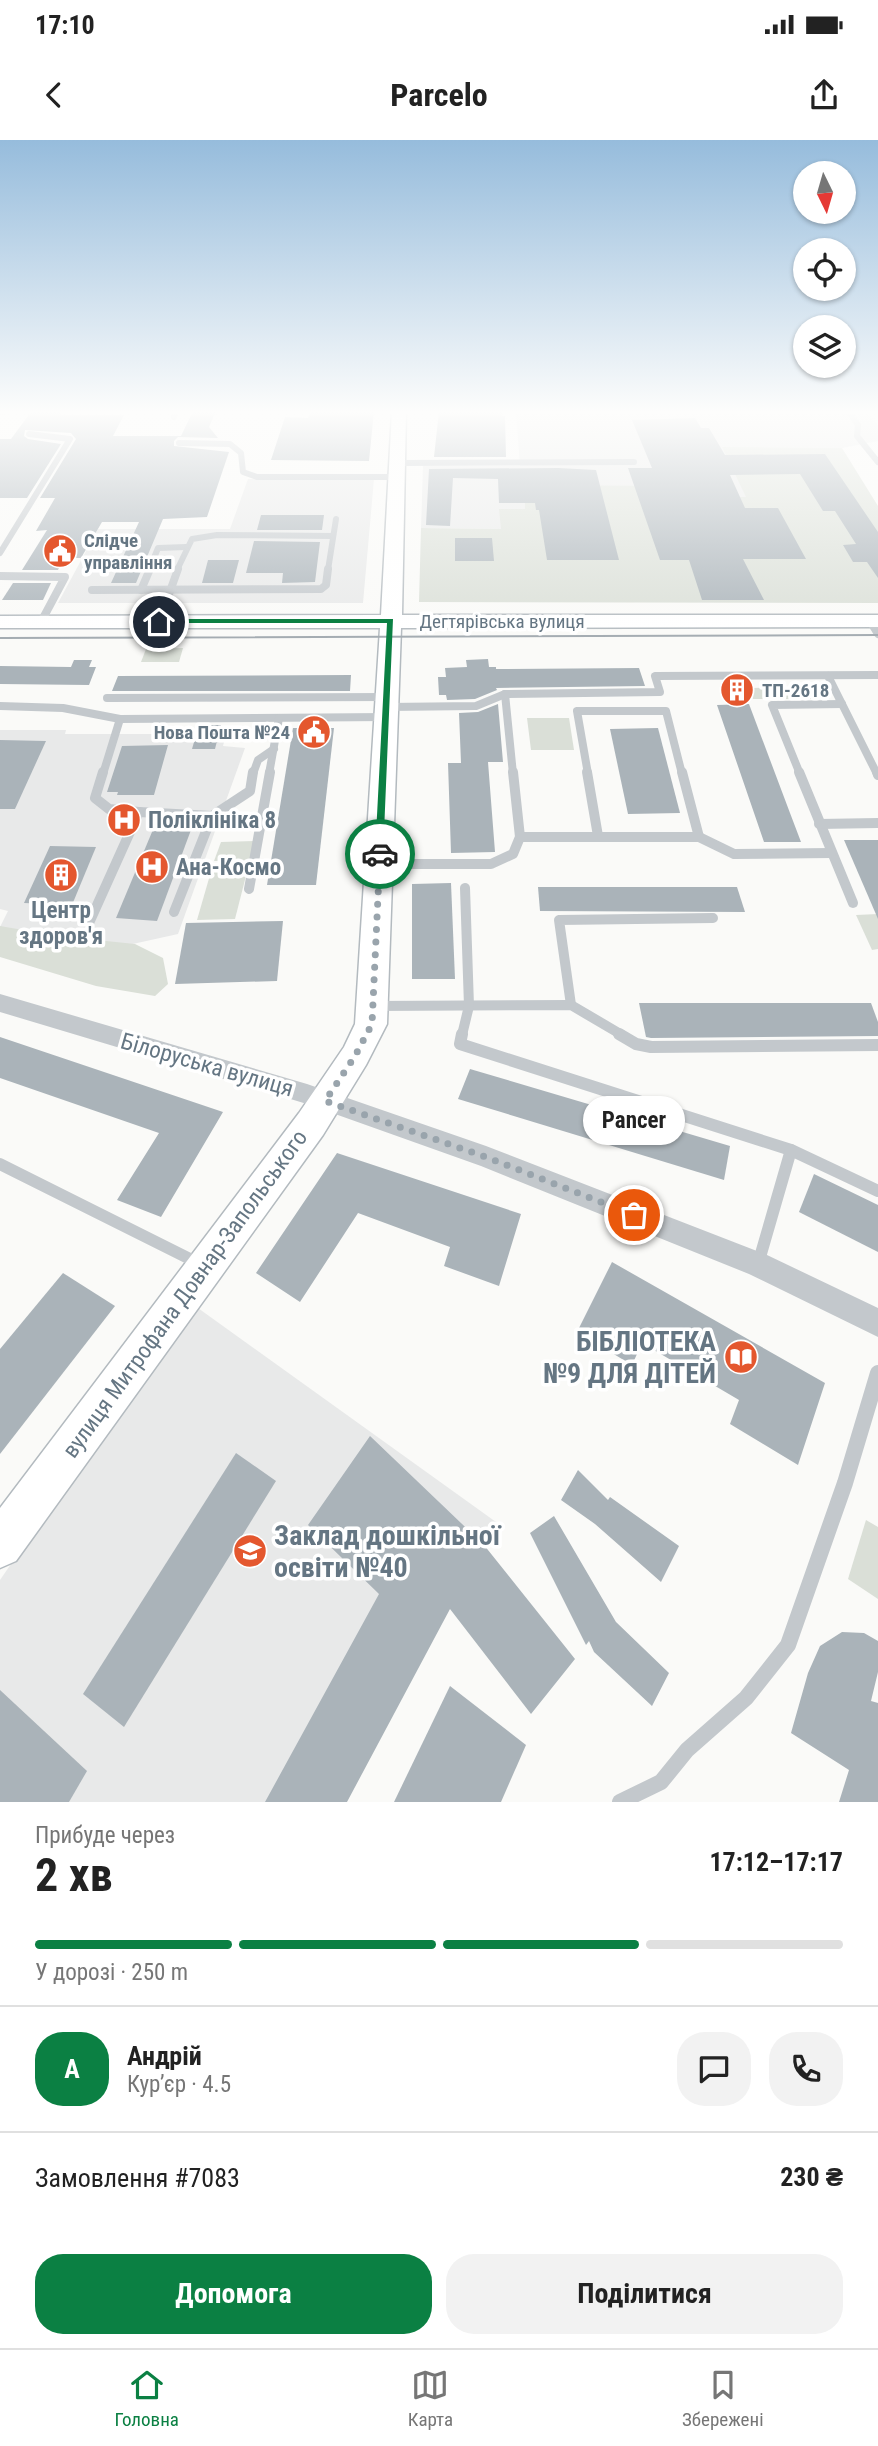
<!DOCTYPE html>
<html lang="uk">
<head>
<meta charset="utf-8">
<style>
  body { margin:0; font-family:"Roboto Condensed",sans-serif; background:#f2f2f2; color:#222; height:100vh; display:flex; flex-direction:column; font-size:26px; white-space:nowrap }
  * { box-sizing:border-box; margin:0 }
  p { font-size:23px; color:#767676 }
  .icon { flex:none; width:38px; height:38px; fill:none; stroke:currentColor; stroke-width:2; stroke-linecap:round; stroke-linejoin:round }
  .map { position:relative; height:1662px; overflow:hidden }
  .details { display:flex; flex-direction:column; background:#fff; flex:1 }
  .details>* { flex:none }
  .needle { width:46px; rotate:175deg }
  .tools { position:absolute; left:793px; top:21px; display:grid; gap:14px }
  .tools a { display:grid; place-items:center; width:63px; height:63px; border-radius:50%; background:#fff; box-shadow:0 2px 5px #0004; font-size:35px }
  .pin { position:absolute; display:grid; place-items:center; width:60px; height:60px; color:#fff; margin:-30px; border:4px solid #fff; border-radius:50%; box-shadow:0 2px 7px #0007 }
  .courier { position:absolute; display:grid; place-items:center; width:70px; height:70px; margin:-35px; border:5px solid #0b8043; border-radius:50%; background:#fff; color:#222; box-shadow:0 2px 9px #0007 }
  .bubble { position:absolute; height:49px; border-radius:24px; background:#fff; box-shadow:0 2px 5px #0004; font-size:23px; font-weight:700; line-height:49px; text-align:center }
  .overview em { font-style:normal; font-weight:700 }
  .overview div { display:flex; flex-direction:column-reverse }
  .overview { display:flex; align-items:center; justify-content:space-between; height:119px; padding:0 35px }
  h1 { font-size:46px; font-weight:700; line-height:52px }
  .bar { display:grid; grid-template-columns:repeat(4,1fr); gap:10px 7px; align-content:center; height:84px; padding:0 35px }
  .bar i { height:9px; border-radius:5px; background:#e0e0e0 }
  .bar .selected { background:#0b8043 }
  .bar p { grid-column:span 4 }
  .line { display:flex; align-items:center; gap:18px; padding:0 35px; border-top:2px solid #e0e0e0 }
  .line div { flex:1 }
  .round { display:grid; place-items:center; flex:none; width:74px; height:74px; border-radius:28px; background:#f2f2f2 }
  .action { display:flex; gap:14px; margin-top:auto; padding:14px 35px }
  .action a { flex:1; height:80px; border-radius:28px; background:#0b8043; color:#fff; font-size:28px; font-weight:700; line-height:80px; text-align:center }
  .action a+a { background:#f2f2f2; color:#222 }
  .status { display:flex; justify-content:space-between; align-items:center; height:49px; padding:0 35px; background:#fff; direction:ltr }
  .status svg { height:19px; fill:currentColor }
  header { display:flex; justify-content:space-between; align-items:center; height:91px; padding:0 35px; background:#fff; font-size:32px; font-weight:700 }
  .dock { display:flex; justify-content:space-around; align-items:center; height:98px; border-top:2px solid #e0e0e0; background:#fff; font-size:19px; color:#767676 }
  .dock a { display:grid; justify-items:center; gap:4px }
  .dock .selected { color:#0b8043 }
  .map>svg:first-child { display:block }
</style>
</head>
<body>
<div class="status"><b>17:10</b><svg viewBox="0 0 49 12"><path d="M0 12V9h3v3zM5 12V6h3v6zM10 12V3h3v9zM15 12V0h3v12zM26 1h20v11H26zM47 4h2v5h-2z"/></svg></div>
<header><svg class="icon" aria-label="back" viewBox="0 0 24 24"><path d="M15 5l-7 7 7 7"/></svg>Parcelo<svg class="icon" aria-label="share" viewBox="0 0 24 24"><path d="M12 15V3M7 8l5-5 5 5M5 13v7h14v-7"/></svg></header>
<div class="map">
<svg width="878" height="1662" viewBox="0 0 878 1662">
  <rect width="100%" height="100%" fill="#fafaf8"/>
  <g fill="#e8e9e9">
    <polygon points="516,271 866,271 878,285 878,301 842,308 723,307 747,357 673,357 525,346 525,369 501,389 421,388 423,326 520,326"/>
    <polygon points="248,339 374,339 363,463 58,463 98,389 230,389"/>
    <polygon points="0,590 66,590 65,594 226,594 223,606 245,608 178,794 83,815 0,787 8,771 0,769"/>
    <polygon points="191,1163 496,1382 342,1662 0,1662 0,1440"/>
  </g>
  <g fill="#dadfd7">
    <polygon points="722,307 842,308 878,366 878,463 419,462 421,388 501,389 499,369 525,369 525,345 668,346 673,357 746,357"/>
    <polygon points="183,508 179,522 141,522 146,509"/>
    <polygon points="824,547 830,559 753,559 748,548"/>
    <polygon points="527,578 569,578 574,610 531,610"/>
    <polygon points="254,701 251,721 214,721 221,702"/>
    <polygon points="212,728 248,728 235,779 197,780"/>
    <polygon points="878,774 878,809 872,810 856,775"/>
    <polygon points="0,786 58,796 135,804 163,818 168,844 155,856 96,846 0,817"/>
    <polygon points="866,1380 878,1387 878,1459 848,1439"/>
  </g>
  <g fill="#aab3b9">
    <polygon points="193,271 216,271 209,287 218,298 178,297 174,301 174,306 229,312 207,377 163,379 136,443 111,443 139,382 102,382 81,418 64,418 58,430 22,430 47,390 36,391 55,358 40,358 76,299 71,293 25,290 24,296 28,299 61,304 27,358 0,358 0,299 11,299 31,272 62,272 60,275 124,275 113,296 181,296"/>
    <polygon points="310,271 374,271 369,321 271,320 285,277 308,278"/>
    <polygon points="439,271 502,271 502,276 505,276 506,317 434,317"/>
    <polygon points="695,278 701,288 709,288 725,315 825,314 878,392 878,438 867,422 853,422 843,405 856,404 835,371 823,371 800,334 730,335 745,368 778,368 806,419 743,419 764,460 702,460 689,420 660,420 628,328 652,328 632,280"/>
    <polygon points="558,328 596,330 619,420 547,420 539,370 536,370 535,363 499,363 498,339 453,338 450,386 426,385 429,329"/>
    <polygon points="261,375 324,375 322,390 257,390"/>
    <polygon points="455,398 492,398 494,421 455,421"/>
    <polygon points="254,401 320,402 315,442 282,443 283,433 246,433"/>
    <polygon points="208,420 239,420 233,443 202,443"/>
    <polygon points="13,443 51,443 43,460 2,460"/>
    <polygon points="488,519 489,527 496,527 496,529 639,528 645,546 496,548 497,550 475,559 447,560 446,555 439,555 438,537 446,537 445,528 467,527 466,520"/>
    <polygon points="74,520 92,520 89,527 96,527 89,545 0,544 0,526 71,527"/>
    <polygon points="351,535 350,551 112,551 118,536"/>
    <polygon points="498,564 503,622 488,622 495,712 451,713 448,623 461,623 459,573 478,572"/>
    <polygon points="749,564 790,673 801,702 764,702 717,565"/>
    <polygon points="199,585 221,585 215,609 192,609"/>
    <polygon points="293,588 334,588 316,745 267,745"/>
    <polygon points="658,588 680,673 628,674 610,589"/>
    <polygon points="0,600 46,601 15,669 0,669"/>
    <polygon points="168,605 154,655 117,655 118,652 107,652 122,606"/>
    <polygon points="157,680 194,682 157,781 116,778"/>
    <polygon points="844,700 878,700 878,779"/>
    <polygon points="50,706 96,707 72,765 24,763"/>
    <polygon points="451,743 455,839 412,839 412,744"/>
    <polygon points="538,747 737,747 745,772 540,771"/>
    <polygon points="283,781 277,841 175,844 186,783"/>
    <polygon points="639,863 871,863 878,882 878,896 651,898 646,897"/>
    <polygon points="0,897 223,972 161,1077 117,1060 159,993 0,938"/>
    <polygon points="470,929 730,1006 724,1040 458,959"/>
    <polygon points="337,1013 521,1074 499,1146 444,1126 450,1107 358,1073 300,1162 256,1133"/>
    <polygon points="814,1034 878,1065 878,1112 799,1072"/>
    <polygon points="612,1122 825,1243 798,1325 730,1284 739,1260 642,1203 632,1225 577,1192"/>
    <polygon points="63,1133 115,1166 0,1314 0,1209"/>
    <polygon points="370,1296 484,1405 575,1519 531,1574 450,1469 347,1662 265,1662 379,1454 308,1385"/>
    <polygon points="236,1313 276,1341 124,1587 83,1554"/>
    <polygon points="578,1330 608,1360 610,1357 679,1406 661,1442 595,1384 561,1360"/>
    <polygon points="554,1376 616,1482 669,1533 652,1566 594,1512 589,1501 586,1505 530,1393"/>
    <polygon points="842,1492 864,1493 878,1501 878,1532 871,1561 878,1563 878,1662 839,1662 849,1630 791,1593 808,1533 820,1506"/>
    <polygon points="450,1546 526,1605 501,1662 394,1662"/>
    <polygon points="0,1550 87,1631 69,1662 0,1662"/>
  </g>
  <g fill="none" stroke-linecap="round" stroke-linejoin="round">
    <g stroke="#b3babf" stroke-width="3">
      <polygon id="secondary" points="392,271 406,271 402,475 878,475 878,487 401,488 387,884 366,925 323,995 16,1421 0,1428 0,1368 299,973 344,907 355,884 380,488 0,488 0,476 381,475"/>
    </g>
    <g stroke="#c3c8cc" stroke-width="6">
      <polyline points="848,271 858,285 857,296 878,322"/>
      <polyline points="0,272 6,271"/>
      <polyline points="174,277 176,271"/>
      <polyline points="179,303 230,304 241,313 243,332 257,337 398,337"/>
      <polyline points="399,323 634,322"/>
      <polyline points="0,413 70,299 29,294"/>
      <polyline points="149,430 158,408 186,407"/>
      <polyline points="177,430 192,399 217,395 333,396"/>
      <polyline points="328,430 336,379"/>
    </g>
    <g stroke="#c3c8cc" stroke-width="8">
      <polyline points="0,436 65,437 41,482"/>
      <polyline points="92,450 321,449 326,445 328,429"/>
      <polyline points="141,450 150,429"/>
      <polyline points="870,481 878,494"/>
      <polyline points="159,482 178,429"/>
      <polyline points="828,536 877,634"/>
      <polyline points="505,554 513,634"/>
      <polyline points="107,558 388,557"/>
      <polyline points="0,566 63,568 120,579 387,577"/>
      <polyline points="387,567 476,566 505,554 660,552 655,536 878,535"/>
      <polyline points="103,634 120,579"/>
      <polyline points="253,634 258,620 274,609"/>
      <polyline points="269,634 279,578"/>
      <polyline points="588,634 577,571 666,571 682,634"/>
      <polyline points="800,634 772,565 842,564"/>
    </g>
    <g stroke="#c3c8cc" stroke-width="10">
      <polyline points="103,632 95,658 109,669 139,672"/>
      <polyline points="587,632 598,696"/>
      <polyline points="682,632 699,697"/>
      <polyline points="799,632 853,763"/>
      <polyline points="877,632 878,635"/>
      <polyline points="819,684 878,683"/>
      <polyline points="520,697 699,697 734,714 831,713"/>
      <polyline points="379,724 491,724 513,714 520,697 513,632"/>
      <polyline points="249,749 270,632"/>
      <polyline points="174,772 212,676 250,651 253,632"/>
      <polyline points="89,783 139,672 212,676"/>
      <polyline points="571,865 559,780 713,778"/>
      <polyline points="376,866 571,865 622,895"/>
      <polyline points="462,895 469,866 465,748"/>
    </g>
    <g stroke="#c3c8cc" stroke-width="12">
      <polyline points="462,894 460,904 791,1010 878,1051"/>
      <polyline points="619,894 636,904 651,907 878,905"/>
      <polyline points="0,1024 200,1124"/>
      <polyline points="758,1124 791,1010"/>
    </g>
    <polyline stroke="#c3c8cc" stroke-width="16" points="620,1662 661,1642 687,1610 746,1558 788,1505 845,1343 878,1233"/>
    <polygon fill="#c3c8cc" fill-rule="evenodd" points="0,854 307,944 486,1006 767,1115 878,1168 878,1197 749,1134 481,1026 307,964 0,872"/>
    <use href="#secondary" fill="#fff" fill-rule="evenodd"/>
    <polyline stroke="#a2aab0" stroke-width="2" points="0,498 878,495"/>
  </g>
  <linearGradient id="sky" x2="0" y2="1"><stop stop-color="#96bcdc"/><stop offset="0.54" stop-color="#fdfdfc"/><stop offset="1" stop-color="#fdfdfc" stop-opacity="0"/></linearGradient>
  <rect width="878" height="504" fill="url(#sky)"/>
  <polygon fill="#0b8043" points="159,479 393,479 383,716 375,714 387,483 156,483"/>
  <g fill="none" stroke-linecap="round" stroke-linejoin="round">
    <polyline stroke="#99a4ac" stroke-width="7" stroke-dasharray="0 12.6" points="380,714 372,884 355,916 325,961 486,1017 634,1075"/>
  </g>
  <defs>
    <g id="civic-disc" transform="scale(1.75)"><circle r="9.5" fill="#e4572e" stroke="#fff"/><path d="M-.6-6.5H3V-4.5H.6V-3L4-1V1h2V6H-6V1h2V-1L-.6-3ZM-1.2 2.5V6h2.4V2.5Z" fill="#fff"/></g>
    <g id="building-disc" transform="scale(1.75)"><circle r="9.5" fill="#e4572e" stroke="#fff"/><path d="M-4-6H4V6H1V3H-1V6H-4ZM-2.5-4.3h1.7v1.8h-1.7ZM.8-4.3h1.7v1.8H.8ZM-2.5-1h1.7V.8h-1.7ZM.8-1h1.7V.8H.8Z" fill="#fff"/></g>
    <g id="hospital-disc" transform="scale(1.75)"><circle r="9.5" fill="#e4572e" stroke="#fff"/><path d="M-5-5h3v3.5h4V-5h3V5h-3V1.5h-4V5h-3Z" fill="#fff"/></g>
    <g id="library-disc" transform="scale(1.75)"><circle r="9.5" fill="#e4572e" stroke="#fff"/><path d="M-6-4Q-3-5.5-.7-3.5V5Q-3 3-6 4ZM6-4Q3-5.5 .7-3.5V5Q3 3 6 4Z" fill="#fff"/></g>
    <g id="school-disc" transform="scale(1.75)"><circle r="9.5" fill="#e4572e" stroke="#fff"/><path d="M0-5L7-2L0 1L-7-2ZM-4 1L0 2.5L4 1V4Q0 6-4 4Z" fill="#fff"/></g>
  </defs>
  <g fill-rule="evenodd">
    <use href="#civic-disc" x="60" y="411"/>
    <use href="#building-disc" x="737" y="550"/>
    <use href="#civic-disc" x="314" y="592"/>
    <use href="#hospital-disc" x="124" y="680"/>
    <use href="#hospital-disc" x="152" y="727"/>
    <use href="#building-disc" x="61" y="735"/>
    <use href="#library-disc" x="741" y="1217"/>
    <use href="#school-disc" x="250" y="1411"/>
  </g>
  <g text-anchor="middle" dominant-baseline="central" stroke-width="7" stroke-linejoin="round" paint-order="stroke">
    <g font-size="19" font-weight="bold" fill="#657683" stroke="#fff" text-anchor="start">
      <text x="84" y="400">Слідче<tspan x="84" dy="22">управління</tspan></text>
      <text x="762" y="550">ТП-2618</text>
      <text x="290" y="592" text-anchor="end">Нова Пошта №24</text>
    </g>
    <g font-size="19" fill="#657683" stroke="#fff">
      <text x="502" y="481">Дегтярівська вулиця</text>
    </g>
    <g font-size="23" font-weight="bold" fill="#657683" stroke="#fff" text-anchor="start">
      <text x="148" y="680">Поліклініка 8</text>
      <text x="176" y="727">Ана-Космо</text>
      <text x="61" y="770" text-anchor="middle">Центр<tspan x="61" dy="26">здоров'я</tspan></text>
    </g>
    <g font-size="23" fill="#657683" stroke="#fff">
      <text transform="translate(207 925) rotate(16)">Білоруська вулиця</text>
      <text transform="translate(185 1154) rotate(-54)">вулиця Митрофана Довнар-Запольського</text>
    </g>
    <g font-size="28" font-weight="bold" fill="#657683" stroke="#fff" text-anchor="end">
      <text x="716" y="1201">БІБЛІОТЕКА<tspan x="716" dy="32">№9 ДЛЯ ДІТЕЙ</tspan></text>
      <text x="274" y="1395" text-anchor="start">Заклад дошкільної<tspan x="274" dy="32">освіти №40</tspan></text>
    </g>
  </g>
</svg>
<div class="tools">
<a><svg class="needle" viewBox="-14 -14 28 28"><path d="M0-13l5 13h-10z" fill="#e53935"/><path d="M0 13l5-13h-10z" fill="#767676"/></svg></a>
<a><svg class="icon" aria-label="locate" viewBox="0 0 24 24"><circle cx="12" cy="12" r="6"/><path d="M12 2v4M12 18v4M2 12h4M18 12h4"/></svg></a>
<a><svg class="icon" aria-label="layers" viewBox="0 0 24 24"><path d="M12 4l9 5-9 5-9-5zM3 14l9 5 9-5"/></svg></a>
</div>
<div class="pin" style="left:634px;top:1075px;background:#ea580c"><svg class="icon" aria-label="bag" viewBox="0 0 24 24"><path d="M5 8h14l-1 12H6zM9 8a3 3 0 0 1 6 0"/></svg></div>
<div class="pin" style="left:159px;top:482px;background:#1f2937"><svg class="icon" aria-label="home" viewBox="0 0 24 24"><path d="M3 11l9-7 9 7M6 9v11h12V9"/></svg></div>
<div class="courier" style="left:380px;top:714px"><svg class="icon" aria-label="car" viewBox="0 0 24 24"><path d="M5 17H2v-5l4-1 3-4h7l3 4 3 1v5h-3M9 17h6M6 11h13"/><circle cx="7" cy="17" r="2"/><circle cx="17" cy="17" r="2"/></svg></div>
<div class="bubble" style="left:583px;top:956px;width:102px">Pancer</div>
</div>
<section class="details">
<div class="overview"><div><h1>2 хв</h1><p>Прибуде через</p></div><em>17:12–17:17</em></div>
<div class="bar"><i class="selected"></i><i class="selected"></i><i class="selected"></i><i></i><p>У дорозі · 250 m</p></div>
<div class="line" style="height:126px"><b class="round" style="background:#0b8043;color:#fff">А</b><div><b>Андрій</b><p>Кур’єр · 4.5</p></div><a class="round"><svg class="icon" aria-label="chat" viewBox="0 0 24 24"><path d="M4 5h16v11H9l-5 4z"/></svg></a><a class="round"><svg class="icon" aria-label="phone" viewBox="0 0 24 24"><path d="M5 4h4l2 5-3 2q2 4 5 5l2-3 5 2v4C11 20 4 13 5 4z"/></svg></a></div>
<div class="line" style="height:91px"><div>Замовлення #7083</div><b>230 ₴</b></div>
<div class="action"><a>Допомога</a><a>Поділитися</a></div>
</section>
<nav class="dock">
<a class="selected"><svg class="icon" aria-label="home" viewBox="0 0 24 24"><path d="M3 11l9-7 9 7M6 9v11h12V9"/></svg>Головна</a>
<a><svg class="icon" aria-label="map" viewBox="0 0 24 24"><path d="M3 6l6-2 6 2 6-2v14l-6 2-6-2-6 2zM9 4v14M15 6v14"/></svg>Карта</a>
<a><svg class="icon" aria-label="saved" viewBox="0 0 24 24"><path d="M7 4h10v16l-5-4-5 4z"/></svg>Збережені</a>
</nav>
</body>
</html>
